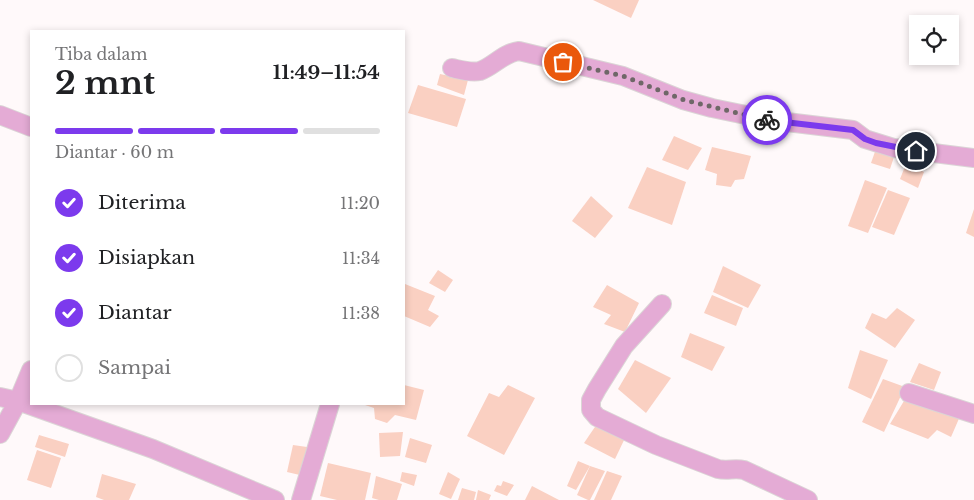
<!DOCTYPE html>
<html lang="id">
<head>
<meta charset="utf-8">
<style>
  body { margin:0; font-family:"Libre Baskerville",serif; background:#f2f2f2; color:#202124; height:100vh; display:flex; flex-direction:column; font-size:19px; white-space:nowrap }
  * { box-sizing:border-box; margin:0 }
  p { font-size:16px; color:#757577 }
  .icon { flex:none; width:28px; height:28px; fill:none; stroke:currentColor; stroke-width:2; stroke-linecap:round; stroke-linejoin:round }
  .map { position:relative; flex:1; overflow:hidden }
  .side { position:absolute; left:30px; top:30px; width:375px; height:375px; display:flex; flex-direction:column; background:#fff; border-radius:0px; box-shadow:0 2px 8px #0003 }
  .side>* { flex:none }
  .tools { position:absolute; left:909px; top:15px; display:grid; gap:10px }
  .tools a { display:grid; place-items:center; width:50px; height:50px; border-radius:0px; background:#fff; box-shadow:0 2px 8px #0003; font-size:25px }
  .pin { position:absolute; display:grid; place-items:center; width:42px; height:42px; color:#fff; margin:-21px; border:2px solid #fff; border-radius:50%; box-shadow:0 1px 5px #0007 }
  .courier { position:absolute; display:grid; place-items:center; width:50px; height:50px; margin:-25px; border:4px solid #7c3aed; border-radius:50%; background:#fff; color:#222; box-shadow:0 1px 6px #0007 }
  .headline em { font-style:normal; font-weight:700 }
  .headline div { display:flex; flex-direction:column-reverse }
  .headline { display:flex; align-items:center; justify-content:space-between; height:85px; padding:0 25px }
  h1 { font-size:32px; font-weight:700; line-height:38px }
  .bar { display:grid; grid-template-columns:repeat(4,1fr); gap:8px 5px; align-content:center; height:60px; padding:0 25px }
  .bar i { height:6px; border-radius:4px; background:#e0e0e0 }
  .bar .current { background:#7c3aed }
  .bar p { grid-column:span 4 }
  ol { padding:0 25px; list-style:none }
  li { display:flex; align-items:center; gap:15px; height:55px }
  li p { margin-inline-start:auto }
  li .icon { padding:5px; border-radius:50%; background:#7c3aed; color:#fff; stroke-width:4 }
  li:last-child { color:#757577 }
  li i { width:28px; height:28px; border:2px solid #e0e0e0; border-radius:50% }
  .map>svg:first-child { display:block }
</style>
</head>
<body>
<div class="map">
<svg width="974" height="500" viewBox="0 0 974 500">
  <rect width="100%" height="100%" fill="#fff9fa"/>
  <g fill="#fad0c2">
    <polygon points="593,0 639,0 631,18"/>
    <polygon points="440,74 468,80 464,95 437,85"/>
    <polygon points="418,85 466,99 457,127 408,113"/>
    <polygon points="674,136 702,148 688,170 662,160"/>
    <polygon points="877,146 896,151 890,169 871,163"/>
    <polygon points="712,147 751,156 744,179 735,180 731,187 716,185 717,174 705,170"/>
    <polygon points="906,164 924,172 918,188 900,179"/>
    <polygon points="647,167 686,182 672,225 628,208"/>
    <polygon points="865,180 887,188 868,233 848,226"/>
    <polygon points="888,190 910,198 894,235 872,227"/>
    <polygon points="591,196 613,216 595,238 572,221"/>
    <polygon points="974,209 974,237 966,233"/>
    <polygon points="723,266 761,285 748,308 713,292"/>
    <polygon points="438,270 453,280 445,292 429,283"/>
    <polygon points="405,284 435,296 428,310 439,316 430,327 404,316"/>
    <polygon points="607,285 639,303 625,332 604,324 611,315 593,307"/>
    <polygon points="712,295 743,308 736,326 704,313"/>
    <polygon points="897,308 915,320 895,348 865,328 872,313 886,319"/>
    <polygon points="690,333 725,347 712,371 681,357"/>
    <polygon points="860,350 888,360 871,399 848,388"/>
    <polygon points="635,360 671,378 646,413 618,389"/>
    <polygon points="919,363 941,372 934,390 910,382"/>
    <polygon points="883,379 905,387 884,432 862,422"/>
    <polygon points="404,385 424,390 416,420 395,415 387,423 375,419 374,408 362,404 404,404"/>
    <polygon points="508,385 535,398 504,455 467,436 489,393 499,397"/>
    <polygon points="907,396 961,414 951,437 937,430 928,439 890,424"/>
    <polygon points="599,421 626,436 615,459 584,443"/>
    <polygon points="403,432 400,456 380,457 379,433"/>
    <polygon points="39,435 69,444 65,457 35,447"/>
    <polygon points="410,438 432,445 426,463 405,457"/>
    <polygon points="293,445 314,448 304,476 287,472"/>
    <polygon points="37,450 61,458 51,488 27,480"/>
    <polygon points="578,461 590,466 576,490 567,486"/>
    <polygon points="328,463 371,473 365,500 337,500 320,496"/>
    <polygon points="590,466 605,471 590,500 588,500 577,495"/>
    <polygon points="607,471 622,476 611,500 594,500"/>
    <polygon points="402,472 417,475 414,486 400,481"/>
    <polygon points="448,472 460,479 451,499 439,494"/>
    <polygon points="102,474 136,484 129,500 104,500 96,497"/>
    <polygon points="376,476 402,484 397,500 379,500 372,498"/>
    <polygon points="503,481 514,485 507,496 494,491 497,485 501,486"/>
    <polygon points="532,486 559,500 525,500"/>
    <polygon points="462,488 476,492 474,500 458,500"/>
    <polygon points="478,490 491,495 489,500 476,500"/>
  </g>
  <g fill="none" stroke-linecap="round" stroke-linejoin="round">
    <g stroke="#dbd5d6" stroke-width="20">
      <g id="street">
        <path d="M452,68C461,70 471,73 480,71C494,66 503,53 519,51L623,76L683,100L712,108L770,120L853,130L865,139L894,148L974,158"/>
        <polyline points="0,115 31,127"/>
        <path d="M662,304L624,346L597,389L591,400V410L597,417L656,445L718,469C727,471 735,468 744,470L808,500"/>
        <polyline points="909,393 974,414"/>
        <polyline points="0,397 18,401 153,449 275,500"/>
        <polyline points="0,434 18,401 31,370"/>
        <polyline points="301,500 330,404"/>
      </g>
    </g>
    <use href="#street" stroke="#e4abd5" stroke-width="18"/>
  </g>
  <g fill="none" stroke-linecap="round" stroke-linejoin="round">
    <polyline stroke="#6f6768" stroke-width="5" stroke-dasharray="0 9" points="563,62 623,76 684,100 767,120"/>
    <polyline stroke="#7c3aed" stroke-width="6" points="767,120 853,130 865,139 876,143 916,151"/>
  </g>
</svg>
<div class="tools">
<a><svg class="icon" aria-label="locate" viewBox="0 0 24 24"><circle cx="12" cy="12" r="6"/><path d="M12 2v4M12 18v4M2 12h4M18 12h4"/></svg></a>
</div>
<div class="pin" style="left:563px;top:62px;background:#ea580c"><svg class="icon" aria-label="bag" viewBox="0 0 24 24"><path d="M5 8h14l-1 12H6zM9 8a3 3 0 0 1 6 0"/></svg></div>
<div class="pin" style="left:916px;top:151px;background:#1f2937"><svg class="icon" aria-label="home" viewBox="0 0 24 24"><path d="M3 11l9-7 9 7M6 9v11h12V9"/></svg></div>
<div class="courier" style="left:767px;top:120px"><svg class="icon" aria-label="bike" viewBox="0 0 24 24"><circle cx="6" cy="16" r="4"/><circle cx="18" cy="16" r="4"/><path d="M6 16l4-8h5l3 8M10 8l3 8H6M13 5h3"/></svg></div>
<section class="side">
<div class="headline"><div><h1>2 mnt</h1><p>Tiba dalam</p></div><em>11:49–11:54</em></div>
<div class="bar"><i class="current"></i><i class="current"></i><i class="current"></i><i></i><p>Diantar · 60 m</p></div>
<ol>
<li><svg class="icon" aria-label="check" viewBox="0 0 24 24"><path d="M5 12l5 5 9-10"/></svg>Diterima<p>11:20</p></li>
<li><svg class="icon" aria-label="check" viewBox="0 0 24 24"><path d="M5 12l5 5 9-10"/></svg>Disiapkan<p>11:34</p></li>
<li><svg class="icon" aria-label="check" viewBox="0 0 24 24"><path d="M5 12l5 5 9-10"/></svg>Diantar<p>11:38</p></li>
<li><i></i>Sampai</li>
</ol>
</section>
</div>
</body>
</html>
